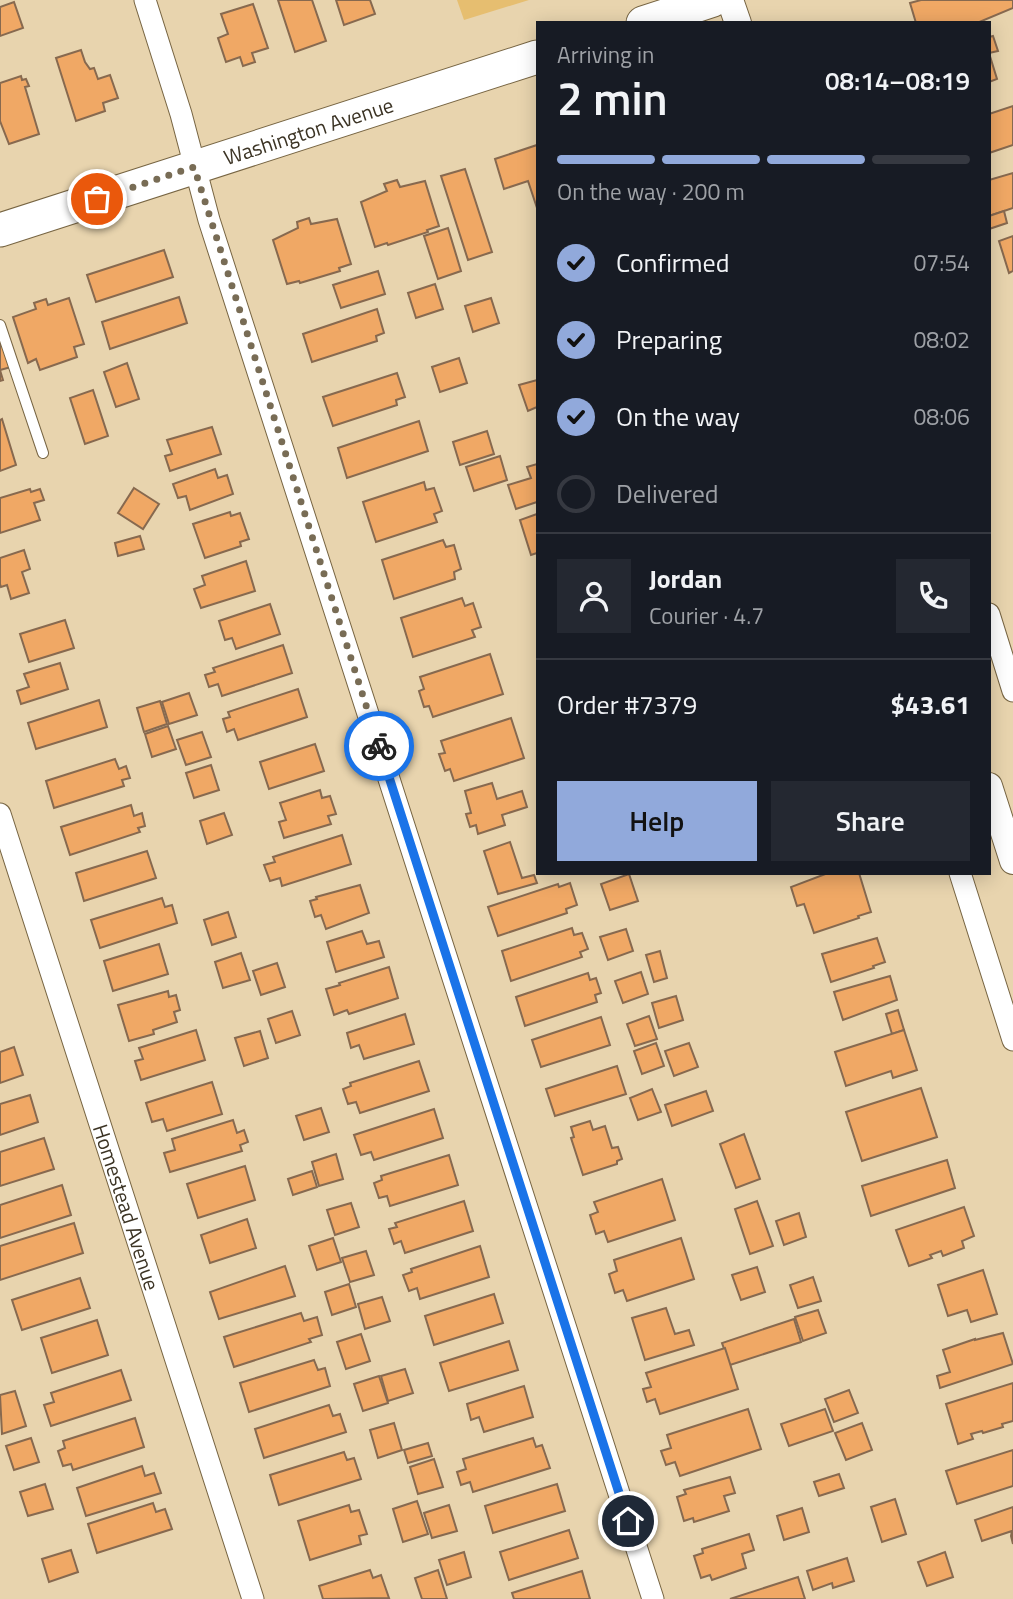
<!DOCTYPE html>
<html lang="en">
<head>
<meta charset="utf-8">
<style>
  body { margin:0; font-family:"Titillium Web",sans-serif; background:#242831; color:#f1f3f6; height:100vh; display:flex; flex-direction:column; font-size:26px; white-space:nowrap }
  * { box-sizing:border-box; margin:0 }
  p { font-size:23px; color:#9ea1a6 }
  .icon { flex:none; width:38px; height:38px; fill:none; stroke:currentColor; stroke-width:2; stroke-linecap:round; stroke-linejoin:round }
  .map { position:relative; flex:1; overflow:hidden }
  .drawer { position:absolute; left:536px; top:21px; width:455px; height:854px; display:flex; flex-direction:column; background:#171b24; border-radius:0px; box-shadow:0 4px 18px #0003 }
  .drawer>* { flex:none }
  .pin { position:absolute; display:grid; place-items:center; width:60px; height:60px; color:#fff; margin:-30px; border:4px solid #fff; border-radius:50%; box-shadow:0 2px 7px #0007 }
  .courier { position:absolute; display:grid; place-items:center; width:70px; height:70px; margin:-35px; border:5px solid #1a73e8; border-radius:50%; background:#fff; color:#222; box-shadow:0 2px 9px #0007 }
  .summary em { font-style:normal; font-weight:600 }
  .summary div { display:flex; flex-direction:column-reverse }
  .summary { display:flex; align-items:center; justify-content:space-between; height:119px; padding:0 21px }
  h1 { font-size:46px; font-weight:600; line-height:52px }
  .bar { display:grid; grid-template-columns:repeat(4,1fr); gap:10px 7px; align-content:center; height:84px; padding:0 21px }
  .bar i { height:9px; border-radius:5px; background:#363941 }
  .bar .on { background:#91a9db }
  .bar p { grid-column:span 4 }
  .line { display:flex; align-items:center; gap:18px; padding:0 21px; border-top:2px solid #363941 }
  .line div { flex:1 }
  .round { display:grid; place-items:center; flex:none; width:74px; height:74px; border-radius:0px; background:#242831 }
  ol { padding:0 21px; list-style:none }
  li { display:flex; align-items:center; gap:21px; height:77px }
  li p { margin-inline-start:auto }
  li .icon { padding:7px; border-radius:50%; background:#91a9db; color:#111; stroke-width:4 }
  li:last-child { color:#9ea1a6 }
  li i { width:38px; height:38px; border:4px solid #363941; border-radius:50% }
  .cta { display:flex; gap:14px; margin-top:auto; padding:14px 21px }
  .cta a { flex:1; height:80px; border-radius:0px; background:#91a9db; color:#111; font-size:28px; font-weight:600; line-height:80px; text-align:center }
  .cta a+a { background:#242831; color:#f1f3f6 }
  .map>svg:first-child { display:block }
</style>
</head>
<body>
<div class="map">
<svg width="1013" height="1599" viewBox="0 0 1013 1599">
  <rect width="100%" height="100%" fill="#e8d4ae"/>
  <polygon fill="#e6be70" points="457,0 529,0 464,20"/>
  <g fill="#f0a865" stroke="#87694f" stroke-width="2">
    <polygon points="278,0 312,0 326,41 295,52"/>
    <polygon points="336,0 370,0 375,14 344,25"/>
    <polygon points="921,0 1013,0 1013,8 977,23 916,23 910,3"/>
    <polygon points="14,2 23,28 0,36 0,7"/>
    <polygon points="253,4 268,48 252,53 255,62 243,66 240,57 226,62 218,38 228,34 221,14"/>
    <polygon points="993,36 998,51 989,53 997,79 989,82 989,37"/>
    <polygon points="81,50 85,62 90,69 94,68 98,79 110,75 118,98 103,103 105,111 76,121 56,58"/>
    <polygon points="21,76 22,80 26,79 29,86 25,87 39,134 9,144 0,121 0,83"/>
    <polygon points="1013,106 1013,145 989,153 989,114"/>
    <polygon points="537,145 537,208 528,181 504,189 495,159"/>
    <polygon points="465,169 492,252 468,260 441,176"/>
    <polygon points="1013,173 1013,208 989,216 989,180"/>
    <polygon points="397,180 400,187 425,181 439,226 427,230 428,232 388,245 387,243 375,247 361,202 387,191 384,184"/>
    <polygon points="1004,211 1007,223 989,229 989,216"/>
    <polygon points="309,218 311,224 337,219 351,264 339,268 340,271 300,283 299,281 287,284 273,240 298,228 297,222"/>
    <polygon points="448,228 461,271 438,279 424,236"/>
    <polygon points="1013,236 1013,271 1009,273 999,241"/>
    <polygon points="164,250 173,277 96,302 87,275"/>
    <polygon points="378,271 385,294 341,308 333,285"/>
    <polygon points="435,284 443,309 416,318 408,293"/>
    <polygon points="179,297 187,323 110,349 102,322"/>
    <polygon points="69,298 84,344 74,347 77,357 40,370 36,359 28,363 13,317 36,309 34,303 46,299 48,305"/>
    <polygon points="491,298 499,323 473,332 465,306"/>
    <polygon points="377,309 384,333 376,336 377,341 312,362 303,334"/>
    <polygon points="0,334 11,367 0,370 3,380 0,381"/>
    <polygon points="459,358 467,383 440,392 432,367"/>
    <polygon points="127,363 139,399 116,407 104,372"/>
    <polygon points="397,373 405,397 396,400 397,405 333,426 323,397"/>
    <polygon points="537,380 537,407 528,411 519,385"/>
    <polygon points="93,390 108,436 85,444 70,398"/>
    <polygon points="2,419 16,465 0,471 0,420"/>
    <polygon points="419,421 428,451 347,478 338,448"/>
    <polygon points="212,427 221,454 170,471 165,456 172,454 167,440"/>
    <polygon points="487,431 494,454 460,465 453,442"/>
    <polygon points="500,456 507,480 474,491 466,467"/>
    <polygon points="537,464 537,502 516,509 508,485 531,478 527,467"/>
    <polygon points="215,469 218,478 227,475 233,494 190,510 186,496 178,498 173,484"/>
    <polygon points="424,482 426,490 434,488 442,511 434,514 437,522 376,542 363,502"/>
    <polygon points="134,488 159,504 143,529 118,513"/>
    <polygon points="30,489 31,492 40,489 44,500 34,503 40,520 0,533 0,498"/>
    <polygon points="230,512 231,516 240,513 249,539 240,542 241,546 205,558 193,524"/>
    <polygon points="537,514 537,553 531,555 520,520"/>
    <polygon points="140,536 144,549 118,556 115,543"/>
    <polygon points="443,540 446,547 454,545 461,569 454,572 455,579 394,599 382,560"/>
    <polygon points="24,550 30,569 22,572 29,593 11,599 7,585 1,587 0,584 0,558"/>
    <polygon points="246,561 255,591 201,608 194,589 205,585 202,576"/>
    <polygon points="462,598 465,606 473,603 481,627 472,630 475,637 413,657 401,618"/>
    <polygon points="270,604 280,634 236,649 232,638 225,640 219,621"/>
    <polygon points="65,620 74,648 29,662 20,634"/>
    <polygon points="283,645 292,673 222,696 218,684 209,687 205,675 215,672 213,668"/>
    <polygon points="490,654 503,694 433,717 429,706 424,707 419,691 424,689 420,677"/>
    <polygon points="60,663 68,689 21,704 17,691 29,687 24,674"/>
    <polygon points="298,689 307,717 238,740 234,729 227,732 223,719 230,717 228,712"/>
    <polygon points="189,693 197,715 169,724 162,702"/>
    <polygon points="99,700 107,727 36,749 28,723"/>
    <polygon points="160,701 167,724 144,732 137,708"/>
    <polygon points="511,718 524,758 454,781 450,769 445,771 439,754 445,753 441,741"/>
    <polygon points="168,726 176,749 152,757 145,734"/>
    <polygon points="202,732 211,757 186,765 177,740"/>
    <polygon points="315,744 324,771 269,789 260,762"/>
    <polygon points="115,759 119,769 126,766 130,778 122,780 124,786 54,808 46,781"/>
    <polygon points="211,765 219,790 194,798 186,773"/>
    <polygon points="492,783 497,799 522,791 527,807 502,815 505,825 478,834 476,825 470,827 466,814 471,813 465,791"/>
    <polygon points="320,790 322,798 330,796 336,814 328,816 331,824 284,838 279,822 286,820 280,803"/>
    <polygon points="131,805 134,816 142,813 145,826 138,828 140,832 70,855 61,827"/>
    <polygon points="224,813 232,835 207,844 200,821"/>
    <polygon points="342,835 351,864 282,886 280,878 270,881 264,865 275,862 273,857"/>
    <polygon points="510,842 522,878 534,875 537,883 498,894 484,851"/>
    <polygon points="147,851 156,878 84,901 76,873"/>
    <polygon points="828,873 859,873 871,912 858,916 859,918 814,933 804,904 797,906 791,887"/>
    <polygon points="629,874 638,901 610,910 601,884"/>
    <polygon points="570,883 577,905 566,909 567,913 498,936 488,907 558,884 559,887"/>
    <polygon points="360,885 369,913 326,929 321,915 315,917 310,901 317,899 316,897"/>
    <polygon points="162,898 165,907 172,905 177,923 100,948 91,920"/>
    <polygon points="228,912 236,937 212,945 204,920"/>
    <polygon points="572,928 574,935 582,933 588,949 580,952 582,957 511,981 502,951"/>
    <polygon points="626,929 633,951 608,960 600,937"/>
    <polygon points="362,931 367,944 379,941 384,957 336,972 327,942"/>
    <polygon points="877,938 885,962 873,966 874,968 831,982 822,954"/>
    <polygon points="159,944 168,974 113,991 104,961"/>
    <polygon points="660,951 667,978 654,982 646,955"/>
    <polygon points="241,953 250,980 223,988 215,962"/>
    <polygon points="277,963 285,987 261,995 253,971"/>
    <polygon points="389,967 398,998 349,1014 347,1010 334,1015 326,989 340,985 339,983"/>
    <polygon points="641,972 648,994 623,1003 615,981"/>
    <polygon points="588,973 590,980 596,978 601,993 595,995 597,1002 525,1026 516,997"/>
    <polygon points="890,976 897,1000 843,1020 834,992"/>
    <polygon points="168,991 169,997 176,995 180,1010 174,1012 177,1022 153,1030 154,1034 129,1041 118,1005"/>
    <polygon points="676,996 683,1020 659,1028 652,1003"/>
    <polygon points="898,1010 904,1030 892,1034 886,1014"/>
    <polygon points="292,1011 300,1035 276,1043 268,1019"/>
    <polygon points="405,1014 414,1044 364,1059 359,1045 351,1048 347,1033"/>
    <polygon points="649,1016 657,1039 635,1046 627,1024"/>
    <polygon points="601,1017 610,1045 541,1067 532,1040"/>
    <polygon points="196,1030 205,1060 141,1080 135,1061 143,1059 139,1048"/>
    <polygon points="904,1030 917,1070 893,1078 891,1071 846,1086 835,1052"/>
    <polygon points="260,1031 268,1058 244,1066 235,1038"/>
    <polygon points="656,1043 664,1066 642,1074 634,1051"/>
    <polygon points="689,1043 698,1067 674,1076 665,1051"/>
    <polygon points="14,1047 23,1075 0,1083 0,1052"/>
    <polygon points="419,1061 429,1091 360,1113 356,1102 348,1104 343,1089 351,1086 350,1083"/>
    <polygon points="617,1066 626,1094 555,1116 546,1089"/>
    <polygon points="212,1082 222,1114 167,1131 163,1119 152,1122 146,1103"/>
    <polygon points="921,1088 937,1137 862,1161 846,1112"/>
    <polygon points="652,1089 661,1112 638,1120 630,1098"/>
    <polygon points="706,1091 713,1111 672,1126 665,1105"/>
    <polygon points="30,1095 38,1122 0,1135 0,1104"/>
    <polygon points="321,1108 329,1132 304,1140 296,1116"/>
    <polygon points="434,1109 443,1138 374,1160 371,1152 361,1155 354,1135"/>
    <polygon points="233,1120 237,1133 244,1130 248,1142 240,1145 242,1151 170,1172 164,1153 175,1150 172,1139"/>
    <polygon points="590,1121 593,1130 605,1126 612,1148 618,1147 622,1159 617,1161 617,1164 583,1175 571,1138 574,1137 571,1127"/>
    <polygon points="744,1134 760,1179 736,1188 720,1144"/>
    <polygon points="44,1138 54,1169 0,1186 0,1152"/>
    <polygon points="336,1154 343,1179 319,1186 312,1162"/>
    <polygon points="449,1155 458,1185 390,1206 387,1196 379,1198 374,1183 382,1180 381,1176"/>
    <polygon points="947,1160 955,1188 871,1216 862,1186"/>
    <polygon points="245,1166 255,1200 198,1218 187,1184"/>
    <polygon points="312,1171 317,1187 293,1195 288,1179"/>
    <polygon points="662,1179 675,1220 608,1242 604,1231 596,1234 590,1215 598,1212 594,1202"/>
    <polygon points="62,1185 71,1215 0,1238 0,1205"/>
    <polygon points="464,1201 473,1231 405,1253 401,1241 394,1244 389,1229 397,1227 395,1223"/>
    <polygon points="757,1201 773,1246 750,1254 735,1209"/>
    <polygon points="351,1203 359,1227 335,1235 327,1210"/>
    <polygon points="964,1207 974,1236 962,1241 964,1248 943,1256 941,1251 930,1255 932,1258 909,1266 896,1230"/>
    <polygon points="799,1213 806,1237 784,1245 776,1221"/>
    <polygon points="247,1219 256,1248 210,1263 201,1235"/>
    <polygon points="74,1223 83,1253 0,1280 0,1246"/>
    <polygon points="333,1238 341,1262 317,1270 309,1246"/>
    <polygon points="681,1238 694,1279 627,1301 623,1290 615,1293 609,1274 617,1271 614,1260"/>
    <polygon points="480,1246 489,1277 420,1299 417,1288 409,1291 403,1275 412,1272 411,1269"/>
    <polygon points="366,1251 374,1275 350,1282 342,1258"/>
    <polygon points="285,1266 295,1296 219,1319 210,1292"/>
    <polygon points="757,1267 765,1292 741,1300 732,1275"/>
    <polygon points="983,1270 997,1314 971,1322 967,1310 948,1316 938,1285"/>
    <polygon points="813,1277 821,1301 798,1308 790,1285"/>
    <polygon points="80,1278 90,1308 22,1330 12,1300"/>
    <polygon points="349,1284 356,1307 332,1315 325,1292"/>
    <polygon points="494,1294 503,1323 434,1345 425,1316"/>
    <polygon points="382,1297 390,1321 365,1329 358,1304"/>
    <polygon points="666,1308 675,1334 689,1330 694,1345 645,1360 632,1318"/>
    <polygon points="818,1310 826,1333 803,1341 795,1317"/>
    <polygon points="301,1313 304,1321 317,1317 322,1335 309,1339 311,1342 234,1367 224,1337"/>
    <polygon points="794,1319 801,1342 730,1365 722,1343"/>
    <polygon points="97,1320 108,1355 52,1373 41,1338"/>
    <polygon points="1003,1333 1013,1364 940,1388 937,1376 950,1372 943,1350 975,1339 975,1340"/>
    <polygon points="361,1334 370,1361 346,1369 337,1342"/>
    <polygon points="509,1341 518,1370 449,1391 440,1363"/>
    <polygon points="725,1348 738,1389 660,1414 655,1399 647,1402 643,1389 651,1387 646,1373"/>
    <polygon points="314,1360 318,1370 325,1368 330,1386 249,1412 240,1383"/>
    <polygon points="405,1369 413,1393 388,1401 381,1376"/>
    <polygon points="121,1370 131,1400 51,1426 44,1405 54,1402 51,1393"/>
    <polygon points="379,1376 388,1403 363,1411 354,1384"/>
    <polygon points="1013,1383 1013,1421 1002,1424 1003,1427 983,1433 982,1431 971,1434 973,1439 958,1444 946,1404"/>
    <polygon points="524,1386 533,1417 484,1432 479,1417 471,1420 467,1404"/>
    <polygon points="849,1390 858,1413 834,1422 825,1399"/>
    <polygon points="15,1391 26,1426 2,1434 0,1395"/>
    <polygon points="329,1405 333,1416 340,1414 346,1432 264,1458 255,1429"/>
    <polygon points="748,1409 761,1449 680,1476 675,1462 666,1465 661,1451 671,1448 667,1435"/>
    <polygon points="825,1409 833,1431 789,1446 781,1424"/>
    <polygon points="135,1418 144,1447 73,1470 71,1464 63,1466 58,1451 65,1448 63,1441"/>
    <polygon points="394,1423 402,1450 378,1458 370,1430"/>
    <polygon points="862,1423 872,1450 846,1460 835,1433"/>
    <polygon points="31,1438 39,1462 14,1470 6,1446"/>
    <polygon points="533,1438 536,1447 542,1445 550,1468 473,1492 470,1482 461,1485 457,1472 466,1469 463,1459"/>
    <polygon points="428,1443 432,1456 408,1463 404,1450"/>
    <polygon points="1013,1450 1013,1486 957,1504 946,1471"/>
    <polygon points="344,1452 347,1460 354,1458 361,1479 279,1505 270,1475"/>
    <polygon points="434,1459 443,1487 418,1494 410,1467"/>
    <polygon points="142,1466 145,1476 154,1473 161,1493 86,1516 77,1488"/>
    <polygon points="839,1474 844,1488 819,1496 814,1482"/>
    <polygon points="730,1477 735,1493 724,1496 729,1511 694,1522 693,1518 684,1521 677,1497 686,1494 684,1490"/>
    <polygon points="45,1484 53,1509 28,1516 20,1492"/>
    <polygon points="557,1484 565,1511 493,1533 485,1506"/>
    <polygon points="895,1499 906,1534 882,1542 871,1507"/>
    <polygon points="417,1501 428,1534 403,1542 393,1509"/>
    <polygon points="153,1503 156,1512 165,1509 172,1529 97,1553 88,1524"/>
    <polygon points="349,1505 351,1512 359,1510 367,1534 359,1536 361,1544 310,1560 298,1521"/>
    <polygon points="449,1505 457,1531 432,1538 424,1513"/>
    <polygon points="1013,1507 1013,1544 1011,1536 1012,1531 982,1541 975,1520"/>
    <polygon points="802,1508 809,1532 784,1540 777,1516"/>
    <polygon points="569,1530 578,1558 509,1580 500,1552"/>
    <polygon points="749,1534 754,1550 742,1554 746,1568 712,1580 710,1575 701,1578 694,1556 703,1553 702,1549"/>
    <polygon points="71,1550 78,1572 49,1582 42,1559"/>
    <polygon points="464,1552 471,1577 447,1585 439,1560"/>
    <polygon points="945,1552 953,1577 927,1586 918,1562"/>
    <polygon points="847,1558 854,1581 833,1588 832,1583 813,1590 807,1571"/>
    <polygon points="370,1570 373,1578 381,1575 389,1598 323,1599 319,1586"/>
    <polygon points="438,1570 447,1599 422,1599 415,1578"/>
    <polygon points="582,1571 590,1599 514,1599 512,1593"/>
    <polygon points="798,1577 805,1599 730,1599"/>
  </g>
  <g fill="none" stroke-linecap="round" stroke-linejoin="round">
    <g stroke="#776543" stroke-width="12">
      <polyline id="service" points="0,325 43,453"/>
    </g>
    <g stroke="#776543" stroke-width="23">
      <g id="minor">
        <polyline points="145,0 181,114 209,220 653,1599"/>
        <polyline points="989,614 1013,691"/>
        <path id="s1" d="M0,814L253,1599"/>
        <polyline points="960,873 1013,1040"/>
      </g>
    </g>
    <g stroke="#776543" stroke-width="28">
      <g id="tertiary">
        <polyline points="730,0 738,23"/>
        <polyline points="989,786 1013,861"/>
      </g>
    </g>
    <g stroke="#776543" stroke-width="35">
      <g id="primary">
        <polyline points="643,23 713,0"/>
        <path id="s2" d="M0,230L537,57"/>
      </g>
    </g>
    <use href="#service" stroke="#fff" stroke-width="10"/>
    <use href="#minor" stroke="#fff" stroke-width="21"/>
    <use href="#tertiary" stroke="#fff" stroke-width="26"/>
    <use href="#primary" stroke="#fff" stroke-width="33"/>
  </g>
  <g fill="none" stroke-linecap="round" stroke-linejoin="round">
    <polyline stroke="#786c55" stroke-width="7" stroke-dasharray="0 12.6" points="97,199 194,167 379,746"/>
    <polyline stroke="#1a73e8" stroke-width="9" points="379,746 628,1521"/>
  </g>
  <g text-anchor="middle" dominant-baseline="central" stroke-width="7" stroke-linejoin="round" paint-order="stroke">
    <g font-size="21" fill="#3c3425" stroke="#fff6e7">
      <text stroke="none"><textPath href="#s2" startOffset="324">Washington Avenue</textPath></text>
      <text stroke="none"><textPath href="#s1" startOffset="413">Homestead Avenue</textPath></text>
    </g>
  </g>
</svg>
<div class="pin" style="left:97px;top:199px;background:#ea580c"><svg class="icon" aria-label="bag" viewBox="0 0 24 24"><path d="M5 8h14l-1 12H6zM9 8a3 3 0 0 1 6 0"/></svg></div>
<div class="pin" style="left:628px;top:1521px;background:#1f2937"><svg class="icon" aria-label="home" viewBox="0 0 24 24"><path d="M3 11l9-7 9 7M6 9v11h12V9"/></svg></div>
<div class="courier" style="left:379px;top:746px"><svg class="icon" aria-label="bike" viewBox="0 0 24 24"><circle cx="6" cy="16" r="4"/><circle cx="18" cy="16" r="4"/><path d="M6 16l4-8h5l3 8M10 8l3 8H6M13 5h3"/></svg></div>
<section class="drawer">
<div class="summary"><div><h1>2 min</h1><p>Arriving in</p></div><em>08:14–08:19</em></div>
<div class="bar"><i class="on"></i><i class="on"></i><i class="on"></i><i></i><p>On the way · 200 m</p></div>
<ol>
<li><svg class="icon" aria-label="check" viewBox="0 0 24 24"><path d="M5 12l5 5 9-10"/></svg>Confirmed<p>07:54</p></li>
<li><svg class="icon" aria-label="check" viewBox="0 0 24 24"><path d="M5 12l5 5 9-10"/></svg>Preparing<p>08:02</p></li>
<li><svg class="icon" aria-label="check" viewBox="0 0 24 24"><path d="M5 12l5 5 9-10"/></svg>On the way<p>08:06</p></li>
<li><i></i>Delivered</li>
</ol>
<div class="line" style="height:126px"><a class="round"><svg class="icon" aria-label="person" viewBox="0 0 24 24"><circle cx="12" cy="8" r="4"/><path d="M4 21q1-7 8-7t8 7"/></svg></a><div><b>Jordan</b><p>Courier · 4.7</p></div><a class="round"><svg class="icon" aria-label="phone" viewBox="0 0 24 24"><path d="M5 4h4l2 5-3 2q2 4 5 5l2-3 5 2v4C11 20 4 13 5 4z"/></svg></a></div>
<div class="line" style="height:91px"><div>Order #7379</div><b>$43.61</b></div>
<div class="cta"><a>Help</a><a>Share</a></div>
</section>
</div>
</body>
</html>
